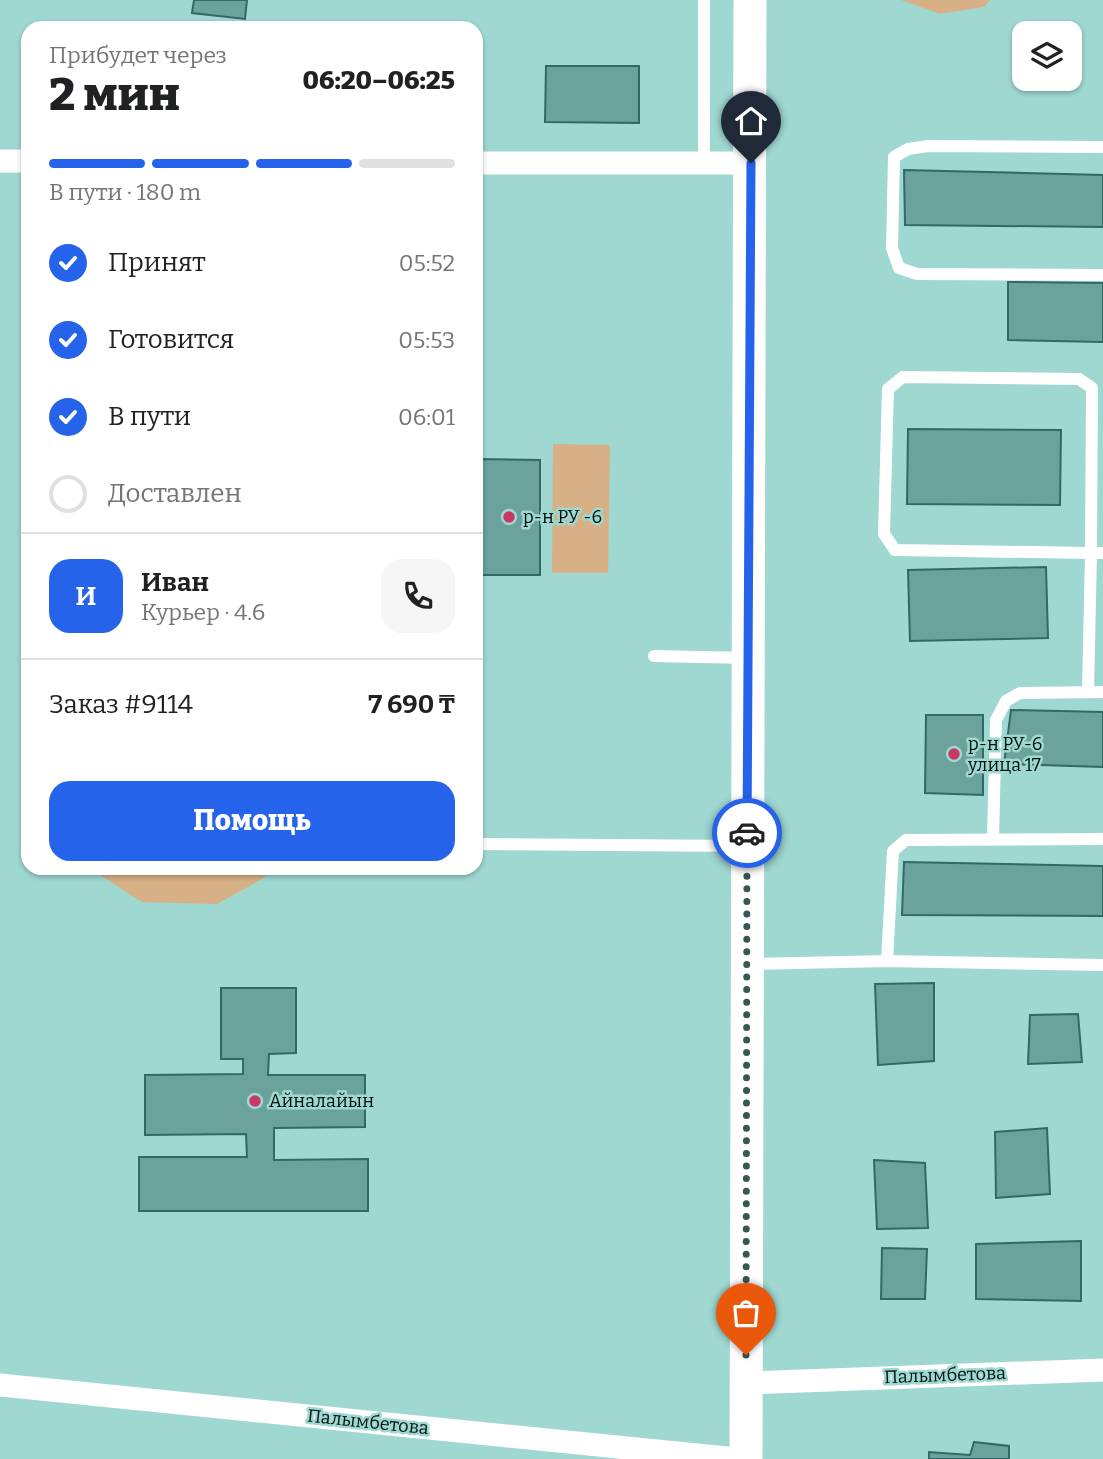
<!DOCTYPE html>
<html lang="ru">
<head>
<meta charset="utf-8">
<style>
  body { margin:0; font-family:Bitter,serif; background:#f6f6f6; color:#202124; height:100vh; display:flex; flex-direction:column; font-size:26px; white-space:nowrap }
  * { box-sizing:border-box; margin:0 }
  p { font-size:23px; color:#757577 }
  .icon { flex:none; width:38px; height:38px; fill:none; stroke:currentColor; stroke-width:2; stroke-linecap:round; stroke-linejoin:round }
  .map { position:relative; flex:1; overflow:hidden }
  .details { position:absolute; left:21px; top:21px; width:462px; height:854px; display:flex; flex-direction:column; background:#fff; border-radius:21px; box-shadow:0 2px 5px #0004 }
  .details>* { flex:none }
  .fabs { position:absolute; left:1012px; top:21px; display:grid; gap:14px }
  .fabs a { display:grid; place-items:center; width:70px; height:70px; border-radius:14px; background:#fff; box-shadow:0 2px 5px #0004; font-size:35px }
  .pin { position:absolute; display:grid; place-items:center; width:60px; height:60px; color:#fff; margin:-72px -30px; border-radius:50% 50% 50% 0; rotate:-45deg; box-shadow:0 0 7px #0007 }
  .pin .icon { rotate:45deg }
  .courier { position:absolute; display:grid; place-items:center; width:70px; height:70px; margin:-35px; border:5px solid #2563eb; border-radius:50%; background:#fff; color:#222; box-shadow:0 2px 9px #0007 }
  .headline em { font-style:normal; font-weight:800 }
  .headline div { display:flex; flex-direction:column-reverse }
  .headline { display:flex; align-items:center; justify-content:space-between; height:119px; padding:0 28px }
  h1 { font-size:46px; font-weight:800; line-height:52px }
  .bar { display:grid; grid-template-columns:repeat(4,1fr); gap:10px 7px; align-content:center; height:84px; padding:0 28px }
  .bar i { height:9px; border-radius:5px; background:#e0e0e0 }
  .bar .selected { background:#2563eb }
  .bar p { grid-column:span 4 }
  .line { display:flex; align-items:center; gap:18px; padding:0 28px; border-top:2px solid #e0e0e0 }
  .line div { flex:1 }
  .round { display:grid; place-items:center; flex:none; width:74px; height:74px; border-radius:21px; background:#f6f6f6 }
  ol { padding:0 28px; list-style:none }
  li { display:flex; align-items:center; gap:21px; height:77px }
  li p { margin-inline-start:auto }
  li .icon { padding:7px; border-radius:50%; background:#2563eb; color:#fff; stroke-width:4 }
  li:last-child { color:#757577 }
  li i { width:38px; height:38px; border:4px solid #e0e0e0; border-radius:50% }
  .action { display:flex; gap:14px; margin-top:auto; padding:14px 28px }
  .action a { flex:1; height:80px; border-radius:21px; background:#2563eb; color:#fff; font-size:28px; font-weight:800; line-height:80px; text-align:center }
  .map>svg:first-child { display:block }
</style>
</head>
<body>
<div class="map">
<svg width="1103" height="1459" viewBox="0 0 1103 1459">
  <rect width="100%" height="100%" fill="#9fd7d1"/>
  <g fill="#d8b086">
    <polygon points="901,0 990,0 984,7 940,14"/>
    <polygon points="553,444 610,445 608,573 552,573"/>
    <polygon points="89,868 272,868 264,878 217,904 142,902"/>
  </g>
  <g fill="#6ba29b" stroke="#336964" stroke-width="2">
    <polygon points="194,0 247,0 245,19 192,13"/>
    <polygon points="546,66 639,66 639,123 545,122"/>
    <polygon points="904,170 1103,175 1103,227 905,225"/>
    <polygon points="1008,282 1103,283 1103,342 1008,340"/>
    <polygon points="908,429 1061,430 1060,505 907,504"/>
    <polygon points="477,459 540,460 540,575 477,575"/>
    <polygon points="1046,567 1048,638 910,641 908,570"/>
    <polygon points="1011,710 1103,712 1103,767 1004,764"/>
    <polygon points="926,715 983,715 983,795 925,793"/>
    <polygon points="904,862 1103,866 1103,916 902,915"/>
    <polygon points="934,983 934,1061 878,1065 875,984"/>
    <polygon points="221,988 296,988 296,1053 269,1054 268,1075 365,1075 365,1127 274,1128 274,1160 368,1159 368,1211 139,1211 139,1157 247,1157 246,1134 145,1135 145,1075 243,1074 243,1059 221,1059"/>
    <polygon points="1078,1014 1082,1062 1028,1064 1030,1015"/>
    <polygon points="1047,1128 1050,1194 996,1198 995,1132"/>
    <polygon points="874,1160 925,1163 928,1228 877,1229"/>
    <polygon points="1081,1241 1081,1301 976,1299 976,1244"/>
    <polygon points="882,1248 927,1249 925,1299 881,1299"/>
    <polygon points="974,1442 1009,1446 1009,1459 929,1459 929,1452 970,1455"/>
  </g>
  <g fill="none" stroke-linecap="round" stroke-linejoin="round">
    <g stroke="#fff" stroke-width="12">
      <polyline points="704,0 704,165"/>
      <polyline points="1103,147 928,146 908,149 894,157 892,248 899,268 917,274 1103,275"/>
      <polyline points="654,656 747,658"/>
      <polyline points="1088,692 1091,553 1092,388 1079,379 903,377 888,389 884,534 895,550 1091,553 1103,553"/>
      <polyline points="993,838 996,720 1006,701 1020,693 1103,692"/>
      <polyline points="476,844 747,846"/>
      <polyline points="887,961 893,851 906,840 1103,839"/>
      <polyline points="750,964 887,961 1103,965"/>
    </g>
    <g stroke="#fff" stroke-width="23">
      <polyline points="0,161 28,161"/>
      <polyline points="476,163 751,163"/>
      <polyline points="746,1383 1103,1370"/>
      <polyline points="0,1385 737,1459"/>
    </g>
    <polyline stroke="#fff" stroke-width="33" points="746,1459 750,0"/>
  </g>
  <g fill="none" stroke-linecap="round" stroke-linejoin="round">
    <polyline stroke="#385653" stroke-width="7" stroke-dasharray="0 12.6" points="746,1355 747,833"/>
    <polyline stroke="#2563eb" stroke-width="9" points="747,833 751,163"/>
  </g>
  <g fill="#c83a65" stroke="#9fd7d1" stroke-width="2.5">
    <circle cx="509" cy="517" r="7"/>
    <circle cx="954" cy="754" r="7"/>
    <circle cx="255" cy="1101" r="7"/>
  </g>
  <g text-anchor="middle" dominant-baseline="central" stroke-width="5" stroke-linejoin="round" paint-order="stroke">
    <g font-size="18" fill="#00110f" stroke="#9fd7d1" text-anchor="start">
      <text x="523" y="517">р-н РУ -6</text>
      <text x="968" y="744">р-н РУ-6<tspan x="968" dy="21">улица 17</tspan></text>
      <text x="269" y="1101">Айналайын</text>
    </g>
    <g font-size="18" fill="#00110f" stroke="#9fd7d1">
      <text transform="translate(945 1375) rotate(-2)">Палымбетова</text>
      <text transform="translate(368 1422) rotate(6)">Палымбетова</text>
    </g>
  </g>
</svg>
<div class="fabs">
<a><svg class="icon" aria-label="layers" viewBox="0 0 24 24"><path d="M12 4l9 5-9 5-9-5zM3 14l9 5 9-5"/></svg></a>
</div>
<div class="pin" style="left:746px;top:1355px;background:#ea580c"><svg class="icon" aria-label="bag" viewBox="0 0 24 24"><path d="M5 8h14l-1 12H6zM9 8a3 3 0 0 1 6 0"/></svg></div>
<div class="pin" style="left:751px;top:163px;background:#1f2937"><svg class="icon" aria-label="home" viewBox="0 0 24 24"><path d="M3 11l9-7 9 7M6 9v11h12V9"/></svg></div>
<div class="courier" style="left:747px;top:833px"><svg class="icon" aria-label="car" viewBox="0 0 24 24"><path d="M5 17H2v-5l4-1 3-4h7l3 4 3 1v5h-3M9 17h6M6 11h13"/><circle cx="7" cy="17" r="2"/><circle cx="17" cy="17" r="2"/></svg></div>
<section class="details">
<div class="headline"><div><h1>2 мин</h1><p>Прибудет через</p></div><em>06:20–06:25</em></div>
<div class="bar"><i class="selected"></i><i class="selected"></i><i class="selected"></i><i></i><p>В пути · 180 m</p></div>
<ol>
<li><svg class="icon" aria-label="check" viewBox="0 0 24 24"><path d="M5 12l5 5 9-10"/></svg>Принят<p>05:52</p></li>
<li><svg class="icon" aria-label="check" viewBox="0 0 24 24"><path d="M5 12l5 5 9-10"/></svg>Готовится<p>05:53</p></li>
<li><svg class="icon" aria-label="check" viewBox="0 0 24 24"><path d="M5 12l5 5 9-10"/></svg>В пути<p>06:01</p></li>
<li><i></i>Доставлен</li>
</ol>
<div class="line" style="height:126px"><b class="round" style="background:#2563eb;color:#fff">И</b><div><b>Иван</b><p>Курьер · 4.6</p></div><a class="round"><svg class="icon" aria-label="phone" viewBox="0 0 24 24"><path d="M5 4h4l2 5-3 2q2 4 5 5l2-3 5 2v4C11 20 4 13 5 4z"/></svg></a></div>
<div class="line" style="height:91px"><div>Заказ #9114</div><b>7 690 ₸</b></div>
<div class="action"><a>Помощь</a></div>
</section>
</div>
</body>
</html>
